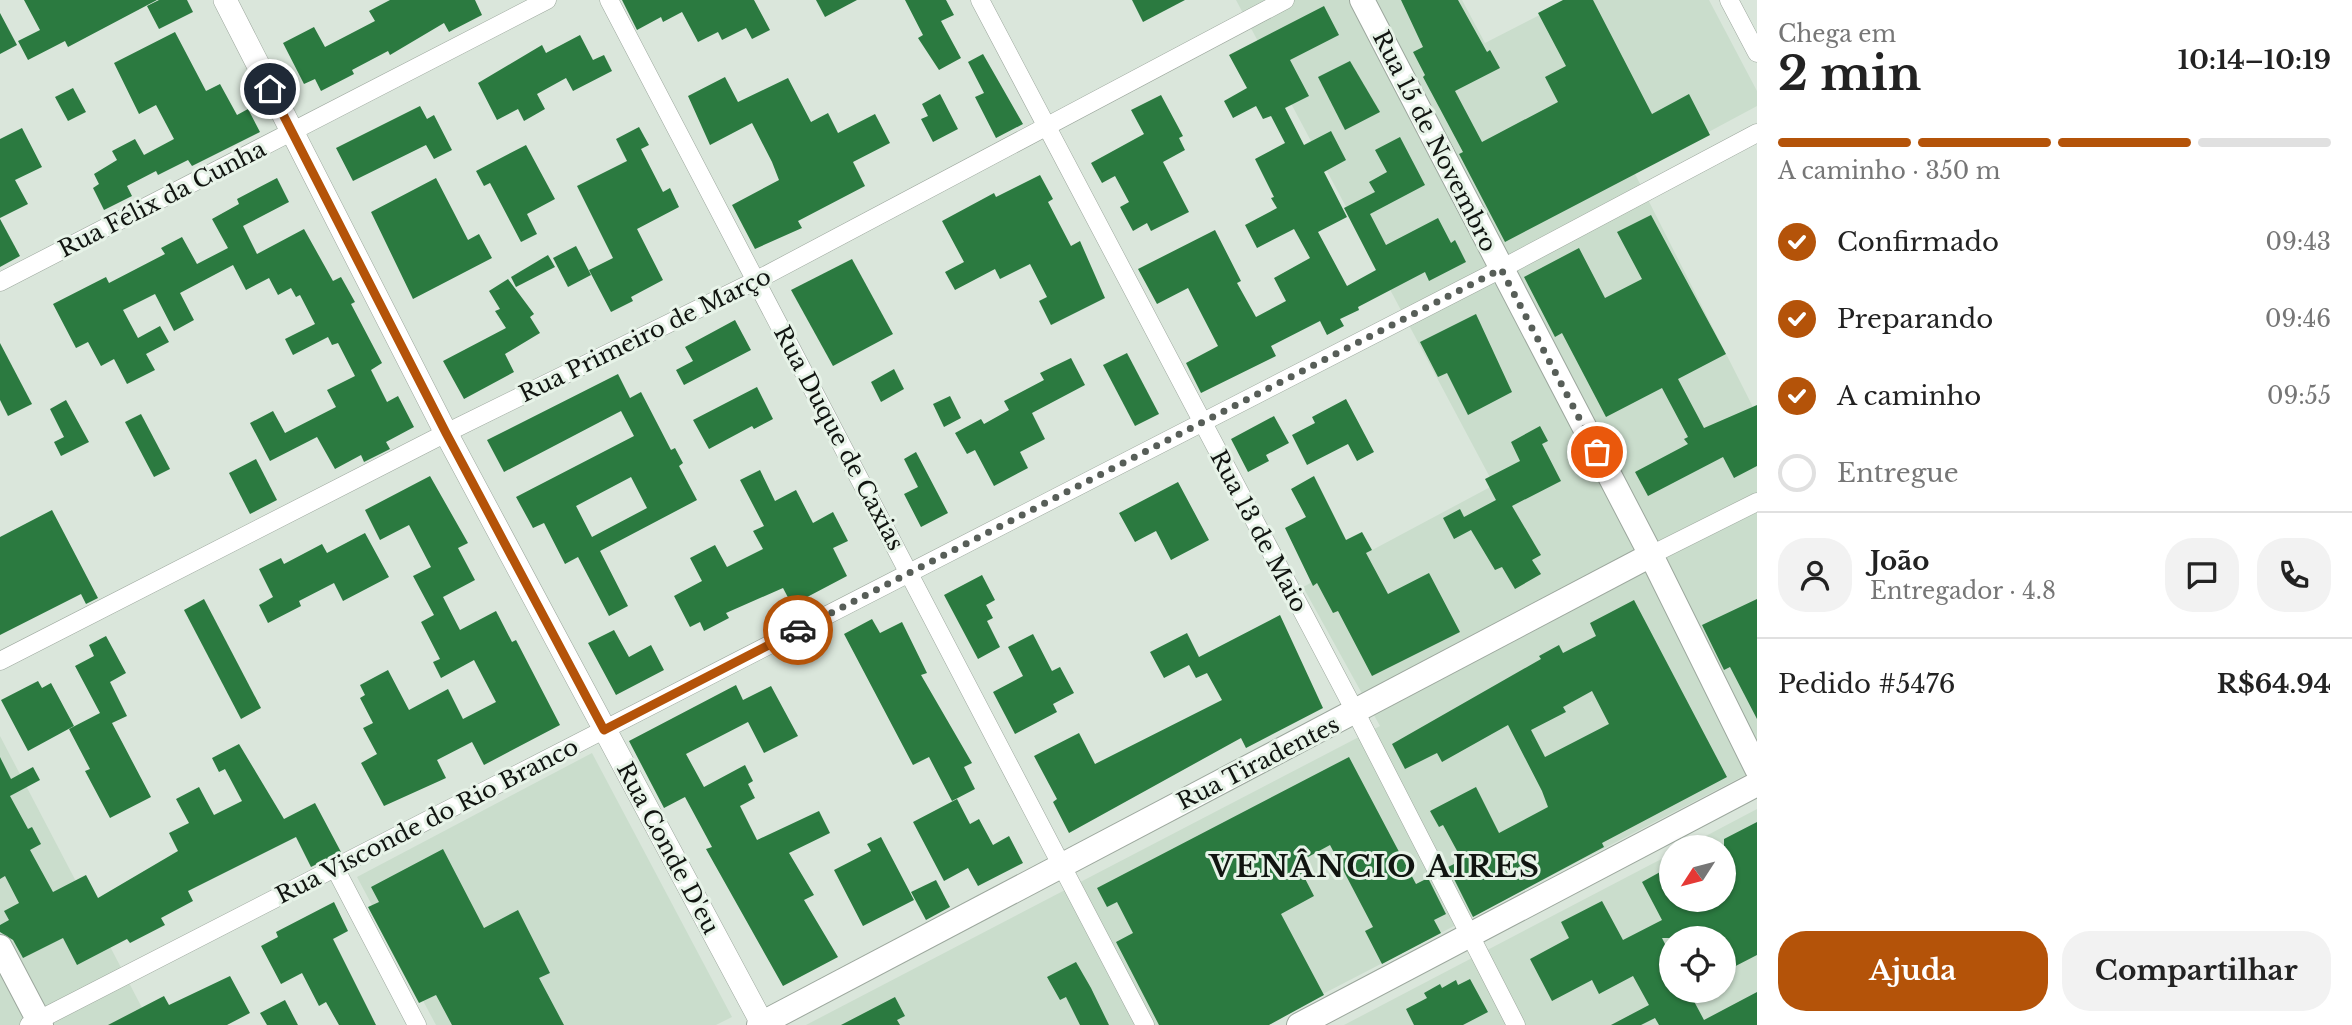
<!DOCTYPE html>
<html lang="pt">
<head>
<meta charset="utf-8">
<style>
  body { margin:0; font-family:"Libre Baskerville",serif; background:#f2f2f2; color:#222; height:100vh; display:flex; flex-direction:column; font-size:26px; white-space:nowrap }
  * { box-sizing:border-box; margin:0 }
  p { font-size:23px; color:#767676 }
  .icon { flex:none; width:38px; height:38px; fill:none; stroke:currentColor; stroke-width:2; stroke-linecap:round; stroke-linejoin:round }
  .map { position:relative; flex:1; overflow:hidden }
  .side { display:flex; flex-direction:column; background:#fff; width:595px }
  .side>* { flex:none }
  .needle { width:46px; rotate:234deg }
  .tools { position:absolute; left:1659px; top:835px; display:grid; gap:14px }
  .tools a { display:grid; place-items:center; width:77px; height:77px; border-radius:50%; background:#fff; box-shadow:0 2px 5px #0004; font-size:35px }
  .pin { position:absolute; display:grid; place-items:center; width:60px; height:60px; color:#fff; margin:-30px; border:4px solid #fff; border-radius:50%; box-shadow:0 2px 7px #0007 }
  .courier { position:absolute; display:grid; place-items:center; width:70px; height:70px; margin:-35px; border:5px solid #b45309; border-radius:50%; background:#fff; color:#222; box-shadow:0 2px 9px #0007 }
  .overview em { font-style:normal; font-weight:800 }
  .overview div { display:flex; flex-direction:column-reverse }
  .overview { display:flex; align-items:center; justify-content:space-between; height:119px; padding:0 21px }
  h1 { font-size:46px; font-weight:800; line-height:52px }
  .bar { display:grid; grid-template-columns:repeat(4,1fr); gap:10px 7px; align-content:center; height:84px; padding:0 21px }
  .bar i { height:9px; border-radius:5px; background:#e0e0e0 }
  .bar .active { background:#b45309 }
  .bar p { grid-column:span 4 }
  .line { display:flex; align-items:center; gap:18px; padding:0 21px; border-top:2px solid #e0e0e0 }
  .line div { flex:1 }
  .round { display:grid; place-items:center; flex:none; width:74px; height:74px; border-radius:28px; background:#f2f2f2 }
  ol { padding:0 21px; list-style:none }
  li { display:flex; align-items:center; gap:21px; height:77px }
  li p { margin-inline-start:auto }
  li .icon { padding:7px; border-radius:50%; background:#b45309; color:#fff; stroke-width:4 }
  li:last-child { color:#767676 }
  li i { width:38px; height:38px; border:4px solid #e0e0e0; border-radius:50% }
  .action { display:flex; gap:14px; margin-top:auto; padding:14px 21px }
  .action a { flex:1; height:80px; border-radius:28px; background:#b45309; color:#fff; font-size:28px; font-weight:800; line-height:80px; text-align:center }
  .action a+a { background:#f2f2f2; color:#222 }
  main { display:flex; flex:1; min-height:0 }
  .map>svg:first-child { display:block }
</style>
</head>
<body>
<main>
<div class="map">
<svg width="1757" height="1025" viewBox="0 0 1757 1025">
  <rect width="100%" height="100%" fill="#dae6db"/>
  <g fill="#caddcc" fill-rule="evenodd">
    <polygon points="1236,0 1462,0 1485,43 1569,0 1709,0 1757,91 1757,106 1634,172 1757,415 1757,769 1263,1025 806,1025 1380,726 1303,587 1494,485"/>
    <polygon points="0,736 151,1025 0,1025"/>
    <polygon points="592,753 732,1017 716,1025 436,1025 357,877"/>
    <path d="M1757,809V1025H1344L1671,854V900H1724V847H1685ZM1671,938H1724V990H1671Z"/>
  </g>
  <g fill="#2b7a40" fill-rule="evenodd">
    <polygon points="24,0 157,0 68,47 65,41 28,60 18,41 40,30"/>
    <polygon points="159,0 187,0 193,12 159,29 147,6"/>
    <polygon points="390,0 475,0 482,15 449,32 444,23 390,55 388,51 352,70 354,74 321,91 315,79 304,84 283,43 314,27 325,47 375,21 369,11"/>
    <polygon points="622,0 754,0 770,30 752,39 746,28 722,40 718,32 698,42 682,12 663,22 661,17 637,30"/>
    <polygon points="816,0 857,0 825,17"/>
    <polygon points="905,0 946,0 954,15 941,21 961,58 939,70 918,38 923,35"/>
    <polygon points="1132,0 1185,0 1143,22"/>
    <polygon points="1401,0 1458,0 1487,52 1490,50 1500,68 1455,91 1482,142 1558,102 1545,77 1566,66 1538,13 1563,0 1593,0 1652,114 1689,94 1710,135 1505,242 1459,154 1463,152 1423,77 1425,75 1413,52 1423,47"/>
    <polygon points="1324,6 1339,35 1290,60 1309,96 1285,108 1304,145 1331,131 1346,160 1324,172 1347,217 1318,232 1347,286 1376,270 1344,208 1375,192 1369,182 1387,172 1375,150 1400,137 1425,185 1370,214 1386,245 1438,218 1451,243 1455,240 1466,262 1429,281 1425,272 1358,307 1359,310 1340,319 1344,326 1327,335 1320,321 1271,346 1276,356 1201,393 1186,363 1218,346 1188,288 1157,304 1138,269 1215,230 1241,281 1237,283 1256,317 1286,301 1274,278 1310,258 1294,229 1257,248 1245,225 1277,208 1271,198 1274,197 1255,159 1285,143 1271,116 1263,119 1256,106 1233,118 1224,101 1247,88 1229,55"/>
    <polygon points="0,13 17,45 0,54"/>
    <polygon points="175,32 206,91 220,84 237,115 248,109 260,132 192,166 188,160 158,175 156,171 127,186 132,196 104,210 93,188 99,184 94,174 117,160 112,151 135,139 144,155 174,139 156,105 139,114 114,63"/>
    <polygon points="580,35 593,60 604,55 612,71 573,91 566,78 537,94 545,109 524,121 518,109 497,120 478,83 542,45 546,53"/>
    <polygon points="983,54 1023,124 996,138 975,97 984,93 968,62"/>
    <polygon points="1350,61 1380,112 1345,130 1318,77"/>
    <polygon points="725,77 738,102 788,78 811,122 828,113 838,133 875,114 890,143 853,162 865,186 798,221 802,228 755,249 732,205 779,180 772,162 752,123 710,145 688,96"/>
    <polygon points="73,88 86,112 68,121 55,97"/>
    <polygon points="940,94 958,129 933,142 921,119 928,116 922,104"/>
    <polygon points="1161,95 1183,136 1179,138 1185,150 1163,162 1189,212 1151,231 1147,223 1133,231 1120,207 1129,202 1115,176 1102,183 1091,163 1144,134 1131,110"/>
    <polygon points="420,106 427,119 434,115 452,150 434,159 426,145 353,181 336,148"/>
    <polygon points="639,127 649,145 641,149 663,192 670,188 679,207 637,229 663,280 631,297 633,301 611,312 589,270 613,258 577,186 627,161 616,139"/>
    <polygon points="22,128 42,167 15,180 28,204 0,218 0,139"/>
    <polygon points="526,145 555,199 527,214 537,234 521,242 490,183 484,186 476,171"/>
    <polygon points="1040,175 1053,199 1048,202 1071,246 1080,241 1105,298 1051,325 1039,301 1047,297 1030,264 1000,279 995,269 955,290 945,272 964,262 942,221 994,193 996,197"/>
    <polygon points="277,178 289,202 243,226 257,254 304,229 333,281 341,277 355,302 351,304 382,363 371,370 387,402 398,396 414,427 386,442 390,449 364,462 361,455 335,469 317,437 270,461 250,423 273,411 285,433 336,407 327,390 355,376 338,343 332,345 328,337 293,355 285,339 315,324 300,295 296,297 291,288 278,295 269,278 246,290 233,265 180,293 194,320 174,331 155,294 123,310 138,338 160,326 169,342 146,354 155,370 127,384 114,359 101,366 88,342 76,348 53,304 106,277 109,283 165,254 161,248 182,237 197,264 228,248 212,219 239,204 237,199"/>
    <polygon points="436,178 468,240 479,234 492,258 413,299 371,212"/>
    <polygon points="1651,215 1726,354 1678,379 1704,428 1757,405 1757,466 1734,478 1723,457 1648,496 1635,472 1688,444 1684,439 1688,437 1662,388 1606,417 1562,333 1555,337 1524,277 1579,248 1605,298 1642,279 1617,232"/>
    <polygon points="0,219 20,256 0,267"/>
    <polygon points="576,246 591,275 568,287 553,258"/>
    <polygon points="548,255 555,267 516,287 511,277"/>
    <polygon points="852,259 893,334 833,366 791,290"/>
    <polygon points="508,279 534,314 530,317 540,333 505,354 514,372 464,399 443,361 506,328 495,311 500,309 489,291"/>
    <polygon points="1476,314 1512,392 1468,415 1447,373 1438,377 1420,342"/>
    <polygon points="735,320 751,350 684,385 676,370 693,361 685,347"/>
    <polygon points="0,343 32,404 8,416 0,400"/>
    <polygon points="1127,353 1159,414 1135,426 1103,365"/>
    <polygon points="1071,358 1085,385 1032,413 1045,439 1020,452 1028,468 994,486 975,450 967,454 955,433 981,419 984,424 1009,410 1004,401 1044,380 1040,373"/>
    <polygon points="894,369 904,389 881,402 871,382"/>
    <path d="M618,374L630,398L641,392L671,450L675,448L683,463L679,466L697,500L600,551L628,606L609,616L578,557L565,564L544,523L533,528L516,497L634,436L621,411L504,472L487,440ZM631,477L647,508L592,537L576,506Z"/>
    <polygon points="757,387 773,419 754,429 752,426 709,449 693,420"/>
    <polygon points="950,396 961,418 944,427 933,404"/>
    <polygon points="1346,399 1374,452 1357,461 1348,444 1307,465 1292,435 1315,423 1312,417"/>
    <polygon points="66,400 89,442 61,456 54,442 64,437 50,409"/>
    <polygon points="141,414 170,469 154,477 125,422"/>
    <polygon points="1274,416 1289,443 1266,455 1269,461 1248,472 1231,439"/>
    <polygon points="1540,426 1548,441 1542,444 1561,481 1512,506 1541,555 1532,560 1541,574 1515,589 1502,567 1495,570 1471,530 1454,539 1443,518 1460,509 1464,517 1496,500 1485,479 1520,461 1511,442"/>
    <polygon points="916,452 948,513 921,527 904,494 918,487 904,459"/>
    <polygon points="256,459 277,500 250,514 229,473"/>
    <polygon points="760,470 775,501 796,490 813,523 833,512 848,541 833,548 847,576 792,605 783,588 726,613 729,618 704,631 700,622 690,627 674,596 702,581 690,558 715,545 727,567 763,549 753,531 764,526 740,480"/>
    <polygon points="430,476 468,543 458,548 475,580 443,597 460,630 496,611 512,642 516,640 560,725 484,765 472,742 437,760 446,778 384,806 361,763 377,754 363,728 373,723 360,698 365,695 360,685 388,670 409,710 448,689 463,719 496,702 474,660 441,678 433,662 440,659 421,622 434,615 413,576 431,567 409,525 380,540 365,510"/>
    <polygon points="1314,476 1346,540 1362,532 1372,550 1366,553 1388,594 1429,573 1460,632 1372,676 1338,611 1333,613 1317,583 1313,586 1285,528 1306,517 1291,489"/>
    <polygon points="1178,482 1209,540 1171,560 1156,531 1135,542 1119,513"/>
    <polygon points="52,510 98,598 86,604 81,594 0,635 0,537"/>
    <polygon points="365,533 389,577 343,601 334,583 299,601 301,606 268,623 259,605 273,597 259,569 281,558 284,564 322,544 327,553"/>
    <polygon points="982,575 995,600 986,605 993,618 987,621 1000,647 978,659 944,595"/>
    <polygon points="204,599 261,708 241,719 184,610"/>
    <polygon points="1757,599 1757,719 1730,667 1724,670 1702,625"/>
    <path d="M1634,600L1727,777L1602,843L1604,847L1473,917L1448,867L1462,860L1443,825L1439,827L1430,811L1476,787L1499,833L1548,807L1542,791L1508,725L1442,762L1437,753L1405,769L1392,744L1541,659L1539,656L1559,645L1563,653L1596,636L1590,623ZM1592,691L1609,724L1545,757L1531,730L1566,712L1563,707Z"/>
    <polygon points="1280,615 1323,708 1246,748 1241,738 1069,833 1053,802 1057,799 1034,756 1079,733 1095,764 1222,700 1207,673 1196,678 1189,665 1164,678 1150,652 1187,633 1199,657"/>
    <polygon points="872,619 880,633 902,622 927,673 921,675 972,763 964,767 975,789 952,801 929,757 913,765 844,634"/>
    <polygon points="614,630 629,657 651,645 664,670 616,695 588,643"/>
    <polygon points="1033,634 1052,671 1060,667 1074,693 1053,704 1057,712 1015,734 993,692 1023,676 1008,647"/>
    <polygon points="106,636 126,673 110,682 127,716 112,723 151,797 110,818 85,771 90,769 69,729 100,713 75,666 94,656 89,645"/>
    <polygon points="38,681 42,688 51,683 74,726 28,751 1,700"/>
    <polygon points="736,685 743,700 771,686 798,736 764,753 748,722 686,754 704,787 745,765 753,781 748,784 755,798 740,806 757,840 819,811 830,833 789,853 814,895 804,900 838,957 783,986 706,849 712,847 685,797 664,808 629,741"/>
    <polygon points="239,744 284,819 315,803 341,852 311,867 296,837 188,891 193,901 161,918 165,925 130,943 127,939 77,965 63,938 23,958 13,940 0,932 0,925 9,920 4,911 19,903 5,876 0,879 0,757 11,779 33,767 40,780 10,796 28,829 32,827 41,844 30,850 53,892 86,875 98,898 178,851 169,833 189,823 176,799 199,787 214,815 242,801 225,769 219,772 212,758"/>
    <polygon points="1349,757 1416,884 1428,878 1446,914 1434,920 1441,933 1382,964 1365,931 1373,927 1330,845 1297,863 1314,896 1281,914 1324,995 1269,1025 1159,1025 1116,942 1133,933 1117,902 1107,907 1097,888"/>
    <polygon points="957,799 970,824 979,819 993,845 1009,836 1023,863 978,886 968,868 944,881 913,822"/>
    <polygon points="1757,822 1757,955 1724,972 1724,938 1662,938 1671,956 1671,990 1688,990 1704,1020 1757,992 1757,1025 1659,1025 1655,1018 1641,1025 1611,1025 1649,1005 1633,976 1599,994 1592,980 1552,1001 1530,959 1569,938 1561,922 1602,901 1623,940 1662,920 1642,882 1671,866 1671,900 1724,900 1724,839"/>
    <polygon points="881,837 914,900 863,926 834,870 871,851 867,844"/>
    <polygon points="443,849 484,928 518,910 550,973 539,978 564,1025 452,1025 436,995 419,1003 368,907 379,902 371,887"/>
    <polygon points="936,880 950,907 926,920 911,892"/>
    <polygon points="334,902 348,931 333,939 376,1025 339,1025 326,1002 319,1006 302,973 281,984 261,946 278,937 276,932"/>
    <polygon points="1076,962 1091,988 1109,1025 1080,1025 1066,997 1060,1000 1047,977"/>
    <polygon points="230,976 250,1013 227,1025 108,1025 164,996 169,1005"/>
    <polygon points="1470,979 1488,1012 1463,1025 1414,1025 1406,1009 1427,998 1424,993 1440,984 1442,988 1456,980 1458,985"/>
    <polygon points="895,997 905,1016 897,1020 900,1025 841,1025"/>
    <polygon points="285,1000 298,1025 267,1025 260,1013"/>
  </g>
  <g fill="none" stroke-linecap="round" stroke-linejoin="round">
    <g stroke="#9ca79d" stroke-width="19">
      <g id="minor">
        <polyline points="609,0 1145,1025"/>
        <polyline points="980,0 1356,713 1516,1025"/>
        <polyline points="1729,0 1757,53"/>
        <polyline points="0,282 547,0"/>
        <polyline points="1651,555 1757,502"/>
        <polyline points="0,661 446,433 757,280 1285,0"/>
        <polyline points="335,868 417,1025"/>
        <polyline points="29,1025 1501,269 1757,133"/>
      </g>
    </g>
    <g stroke="#9ca79d" stroke-width="24">
      <polyline id="tertiary" points="225,0 446,433 763,1025"/>
    </g>
    <g stroke="#9ca79d" stroke-width="26">
      <g id="secondary">
        <polyline points="1362,0 1651,555 1757,769"/>
        <polyline points="0,947 41,1025"/>
        <polyline points="759,1025 1651,555"/>
        <polyline points="1299,1025 1757,784"/>
      </g>
    </g>
    <use href="#minor" stroke="#fff" stroke-width="18"/>
    <use href="#tertiary" stroke="#fff" stroke-width="23"/>
    <use href="#secondary" stroke="#fff" stroke-width="24"/>
  </g>
  <g fill="none" stroke-linecap="round" stroke-linejoin="round">
    <polyline stroke="#575e58" stroke-width="7" stroke-dasharray="0 12.6" points="798,630 1501,269 1597,452"/>
    <polyline stroke="#b45309" stroke-width="9" points="270,89 446,433 604,730 798,630"/>
  </g>
  <g text-anchor="middle" dominant-baseline="central" stroke-width="6" stroke-linejoin="round" paint-order="stroke">
    <g font-size="23" fill="#111511" stroke="#e7f3e8">
      <text transform="translate(1435 141) rotate(63)">Rua 15 de Novembro</text>
      <text transform="translate(162 199) rotate(-27)">Rua Félix da Cunha</text>
      <text transform="translate(645 335) rotate(-26)">Rua Primeiro de Março</text>
      <text transform="translate(839 438) rotate(62)">Rua Duque de Caxias</text>
      <text transform="translate(1259 531) rotate(62)">Rua 13 de Maio</text>
      <text transform="translate(1258 763) rotate(-27)">Rua Tiradentes</text>
      <text transform="translate(427 821) rotate(-27)">Rua Visconde do Rio Branco</text>
      <text transform="translate(668 848) rotate(62)">Rua Conde D'eu</text>
    </g>
    <g font-size="30" font-weight="bold" letter-spacing="2" fill="#111511" stroke="#e7f3e8">
      <text x="1375" y="866">VENÂNCIO AIRES</text>
    </g>
  </g>
</svg>
<div class="tools">
<a><svg class="needle" viewBox="-14 -14 28 28"><path d="M0-13l5 13h-10z" fill="#e53935"/><path d="M0 13l5-13h-10z" fill="#767676"/></svg></a>
<a><svg class="icon" aria-label="locate" viewBox="0 0 24 24"><circle cx="12" cy="12" r="6"/><path d="M12 2v4M12 18v4M2 12h4M18 12h4"/></svg></a>
</div>
<div class="pin" style="left:1597px;top:452px;background:#ea580c"><svg class="icon" aria-label="bag" viewBox="0 0 24 24"><path d="M5 8h14l-1 12H6zM9 8a3 3 0 0 1 6 0"/></svg></div>
<div class="pin" style="left:270px;top:89px;background:#1f2937"><svg class="icon" aria-label="home" viewBox="0 0 24 24"><path d="M3 11l9-7 9 7M6 9v11h12V9"/></svg></div>
<div class="courier" style="left:798px;top:630px"><svg class="icon" aria-label="car" viewBox="0 0 24 24"><path d="M5 17H2v-5l4-1 3-4h7l3 4 3 1v5h-3M9 17h6M6 11h13"/><circle cx="7" cy="17" r="2"/><circle cx="17" cy="17" r="2"/></svg></div>
</div>
<section class="side">
<div class="overview"><div><h1>2 min</h1><p>Chega em</p></div><em>10:14–10:19</em></div>
<div class="bar"><i class="active"></i><i class="active"></i><i class="active"></i><i></i><p>A caminho · 350 m</p></div>
<ol>
<li><svg class="icon" aria-label="check" viewBox="0 0 24 24"><path d="M5 12l5 5 9-10"/></svg>Confirmado<p>09:43</p></li>
<li><svg class="icon" aria-label="check" viewBox="0 0 24 24"><path d="M5 12l5 5 9-10"/></svg>Preparando<p>09:46</p></li>
<li><svg class="icon" aria-label="check" viewBox="0 0 24 24"><path d="M5 12l5 5 9-10"/></svg>A caminho<p>09:55</p></li>
<li><i></i>Entregue</li>
</ol>
<div class="line" style="height:126px"><a class="round"><svg class="icon" aria-label="person" viewBox="0 0 24 24"><circle cx="12" cy="8" r="4"/><path d="M4 21q1-7 8-7t8 7"/></svg></a><div><b>João</b><p>Entregador · 4.8</p></div><a class="round"><svg class="icon" aria-label="chat" viewBox="0 0 24 24"><path d="M4 5h16v11H9l-5 4z"/></svg></a><a class="round"><svg class="icon" aria-label="phone" viewBox="0 0 24 24"><path d="M5 4h4l2 5-3 2q2 4 5 5l2-3 5 2v4C11 20 4 13 5 4z"/></svg></a></div>
<div class="line" style="height:91px"><div>Pedido #5476</div><b>R$64.94</b></div>
<div class="action"><a>Ajuda</a><a>Compartilhar</a></div>
</section>
</main>
</body>
</html>
